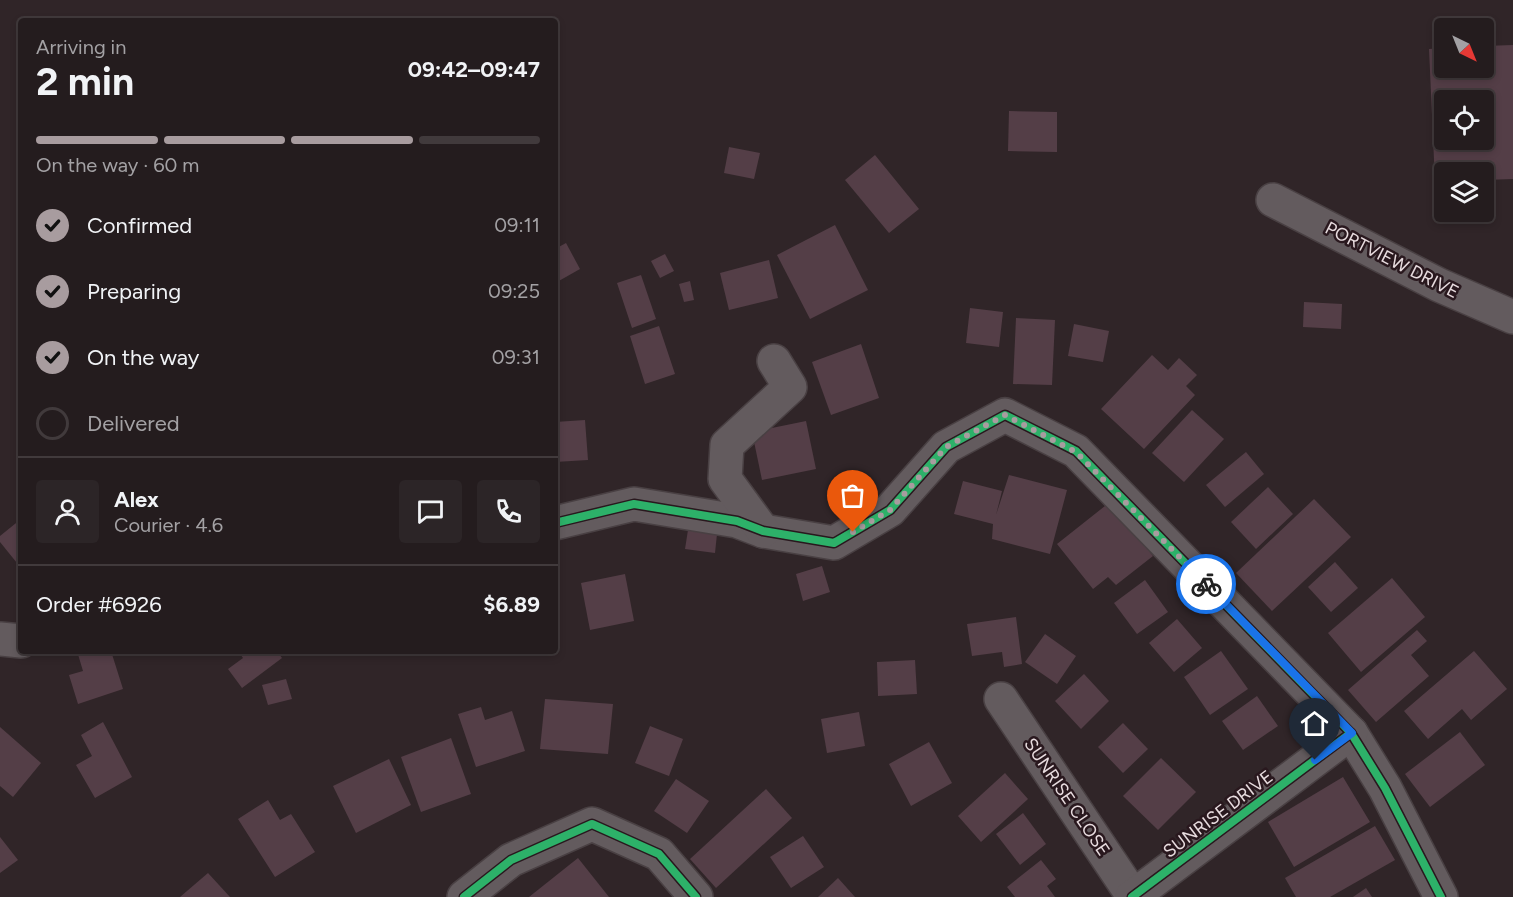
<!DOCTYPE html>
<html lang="en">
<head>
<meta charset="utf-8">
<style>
  body { margin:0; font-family:Figtree,sans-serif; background:#2c2527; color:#f1f3f6; height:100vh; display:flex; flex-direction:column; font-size:22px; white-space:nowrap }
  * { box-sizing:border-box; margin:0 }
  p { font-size:20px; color:#a3a1a4 }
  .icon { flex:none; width:33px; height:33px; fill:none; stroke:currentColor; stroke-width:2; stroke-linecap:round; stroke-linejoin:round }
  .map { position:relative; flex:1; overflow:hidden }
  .sheet { position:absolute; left:18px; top:18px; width:540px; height:636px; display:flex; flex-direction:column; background:#241c1e; border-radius:6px; box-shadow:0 3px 9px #0003,0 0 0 2px #413a3c }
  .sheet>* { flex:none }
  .needle { width:39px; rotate:137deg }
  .tools { position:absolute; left:1434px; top:18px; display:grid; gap:12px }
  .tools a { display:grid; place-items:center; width:60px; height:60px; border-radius:6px; background:#241c1e; box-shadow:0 3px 9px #0003,0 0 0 2px #413a3c; font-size:30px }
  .pin { position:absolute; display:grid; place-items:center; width:51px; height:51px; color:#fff; margin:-62px -26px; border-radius:50% 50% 50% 0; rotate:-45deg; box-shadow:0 0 6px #0007 }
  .pin .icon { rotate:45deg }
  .courier { position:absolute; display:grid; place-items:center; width:60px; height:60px; margin:-30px; border:4px solid #1a73e8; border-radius:50%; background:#fff; color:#222; box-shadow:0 2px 8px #0007 }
  .summary em { font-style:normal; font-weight:700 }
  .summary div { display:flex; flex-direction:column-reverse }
  .summary { display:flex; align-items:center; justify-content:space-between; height:102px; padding:0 18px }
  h1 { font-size:39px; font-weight:700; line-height:45px }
  .bar { display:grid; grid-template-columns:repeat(4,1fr); gap:9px 6px; align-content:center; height:72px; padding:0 18px }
  .bar i { height:8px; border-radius:4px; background:#413a3c }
  .bar .active { background:#a89c9f }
  .bar p { grid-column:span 4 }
  .line { display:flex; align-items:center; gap:15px; padding:0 18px; border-top:2px solid #413a3c }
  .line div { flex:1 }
  .round { display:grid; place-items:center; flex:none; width:63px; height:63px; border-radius:6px; background:#2c2527 }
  ol { padding:0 18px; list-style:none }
  li { display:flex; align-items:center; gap:18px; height:66px }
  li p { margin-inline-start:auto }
  li .icon { padding:6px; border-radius:50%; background:#a89c9f; color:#111; stroke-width:4 }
  li:last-child { color:#a3a1a4 }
  li i { width:33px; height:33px; border:3px solid #413a3c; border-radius:50% }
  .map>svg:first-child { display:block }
</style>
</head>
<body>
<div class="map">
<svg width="1513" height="897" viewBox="0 0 1513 897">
  <rect width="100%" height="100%" fill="#302528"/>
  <g fill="#543e47" fill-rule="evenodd">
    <path d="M1513,45V179L1484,180V172H1444V182H1435L1429,49L1444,48V68H1484V46ZM1444,100H1484V140H1444Z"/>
    <polygon points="1009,111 1057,112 1057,152 1008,151"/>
    <polygon points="729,147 760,153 754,179 724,173"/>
    <polygon points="875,155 919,209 889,233 845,180"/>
    <polygon points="835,225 868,290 810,319 777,255"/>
    <polygon points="566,243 580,269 557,282 555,249"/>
    <polygon points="665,254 674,271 660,278 651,261"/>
    <polygon points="769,260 778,298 729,310 720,273"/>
    <polygon points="641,275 656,319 632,328 617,283"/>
    <polygon points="690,281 694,300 684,302 679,284"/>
    <polygon points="1304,302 1342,304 1341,329 1303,327"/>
    <polygon points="970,308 1003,312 999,347 966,343"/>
    <polygon points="1016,318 1055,320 1052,385 1013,384"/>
    <polygon points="1074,324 1109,331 1103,362 1068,356"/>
    <polygon points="659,326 675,374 645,384 630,336"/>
    <polygon points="861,344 879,398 831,415 812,362"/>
    <polygon points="1152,355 1168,370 1179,358 1197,375 1186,386 1195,395 1144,449 1101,409"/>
    <polygon points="1192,410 1224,439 1184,482 1152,453"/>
    <polygon points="585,420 588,460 555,462 555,422"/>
    <polygon points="806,421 816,469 762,480 752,432"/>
    <polygon points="1246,452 1264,474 1225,507 1206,485"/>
    <polygon points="1009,475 1067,490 1050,554 992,539 993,524 954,514 963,481 1002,491 996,515"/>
    <polygon points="1268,487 1293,514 1256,549 1231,522"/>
    <polygon points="1314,499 1351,537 1272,611 1236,573"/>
    <polygon points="1110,502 1153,556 1116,585 1108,577 1093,589 1057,544"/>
    <polygon points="21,519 21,568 0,542 0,536"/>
    <polygon points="688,530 717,534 715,553 685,549"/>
    <polygon points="1335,562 1358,588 1331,612 1308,587"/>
    <polygon points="822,566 830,592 803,601 796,574"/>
    <polygon points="625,574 634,621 590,630 581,583"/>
    <polygon points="1392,578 1425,617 1361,672 1328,633"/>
    <polygon points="1145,580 1168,612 1137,634 1114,603"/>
    <polygon points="1016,617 1022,664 1004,667 1002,652 972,656 967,624"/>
    <polygon points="1177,619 1202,648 1174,672 1149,643"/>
    <polygon points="1417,630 1427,641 1411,655 1429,676 1376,722 1348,690"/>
    <polygon points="1045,634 1076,656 1057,684 1025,662"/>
    <polygon points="77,651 111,651 123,689 78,704 69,675 83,671"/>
    <polygon points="238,651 277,651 282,658 242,688 228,669 243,658"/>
    <polygon points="1221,651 1248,689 1210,715 1184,677"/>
    <polygon points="1474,651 1507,689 1471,720 1462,709 1428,739 1404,711"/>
    <polygon points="915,660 917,694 878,696 877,662"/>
    <polygon points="1084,674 1109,701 1081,729 1055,701"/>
    <polygon points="286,679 292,699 268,705 262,685"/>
    <polygon points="1257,696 1278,726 1243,750 1222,721"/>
    <polygon points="545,699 613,704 608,754 540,749"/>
    <polygon points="481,707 485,720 512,711 525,751 476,767 458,714"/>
    <polygon points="859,712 865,746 827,753 821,719"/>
    <polygon points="103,722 132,777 95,798 76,765 92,756 81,735"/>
    <polygon points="1123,723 1148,749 1123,773 1098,747"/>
    <polygon points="650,726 683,739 669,776 635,763"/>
    <polygon points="0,727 41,763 13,797 0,786"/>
    <polygon points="1460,732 1485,765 1430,807 1405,774"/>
    <polygon points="451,738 471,794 421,812 401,757"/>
    <polygon points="929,742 952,783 911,806 889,764"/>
    <polygon points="1161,758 1196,792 1158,830 1123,796"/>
    <polygon points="389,759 411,805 356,833 333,786"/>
    <polygon points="1005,773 1028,799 981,842 958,816"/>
    <polygon points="1343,777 1370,822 1294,867 1268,822"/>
    <polygon points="676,779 709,801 687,833 654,811"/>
    <polygon points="766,789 792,818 716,888 690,859"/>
    <polygon points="268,800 280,820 291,814 315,852 275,877 238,819"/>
    <polygon points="1023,813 1046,844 1020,865 996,834"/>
    <polygon points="1375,826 1395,860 1330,897 1296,897 1285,878"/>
    <polygon points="803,836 824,867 791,888 770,857"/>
    <polygon points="0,837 18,860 0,873"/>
    <polygon points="578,858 609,897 529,897"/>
    <polygon points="1041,860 1056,879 1047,886 1055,897 1015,897 1007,887"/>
    <polygon points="208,873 230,897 180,897"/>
    <polygon points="838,878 855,897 818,897"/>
    <polygon points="1366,888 1372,897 1353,897"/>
  </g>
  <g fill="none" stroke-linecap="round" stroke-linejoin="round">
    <g stroke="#494043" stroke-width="36">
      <g id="minor">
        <polyline points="1273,200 1439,285 1513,317"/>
        <polyline points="555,523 634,504 737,521 763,531 834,543 890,510 946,447 1005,415 1076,451 1351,733 1385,788 1441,897"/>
        <polyline points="763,531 725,479 727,445 790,387 774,361"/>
        <polyline points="0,639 21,641"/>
        <polyline points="1001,699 1133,896"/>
        <polyline points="464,897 511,860 592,824 659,854 696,897"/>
        <polyline points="1132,897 1351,733"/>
      </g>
    </g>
    <use href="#minor" stroke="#635b5e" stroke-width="33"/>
    <g stroke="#29181e" stroke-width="11">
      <g id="cycleway">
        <polyline points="555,523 634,504 737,521 763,531 834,543 890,510 946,447 1005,415 1076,451 1351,733 1385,788 1441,897"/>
        <polyline points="464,897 511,860 592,824 659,854 696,897"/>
        <polyline points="1132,897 1351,733"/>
      </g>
    </g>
    <use href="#cycleway" stroke="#2db169" stroke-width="8"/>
  </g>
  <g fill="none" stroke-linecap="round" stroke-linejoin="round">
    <polyline stroke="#a89c9f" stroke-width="6" stroke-dasharray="0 10.8" points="853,532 890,510 946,447 1005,415 1076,452 1206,584"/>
    <polyline stroke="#1a73e8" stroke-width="8" points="1206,584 1352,733 1315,760"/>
  </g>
  <g text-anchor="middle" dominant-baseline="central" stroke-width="5" stroke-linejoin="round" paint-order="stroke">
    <g font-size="18" fill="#e8dcdf" stroke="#29181e">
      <text transform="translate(1392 260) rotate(27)">PORTVIEW DRIVE</text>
      <text transform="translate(1067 797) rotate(56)">SUNRISE CLOSE</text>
      <text transform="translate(1218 814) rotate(-37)">SUNRISE DRIVE</text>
    </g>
  </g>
</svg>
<div class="tools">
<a><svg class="needle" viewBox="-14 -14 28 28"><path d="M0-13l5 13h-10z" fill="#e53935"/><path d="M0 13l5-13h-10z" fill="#a3a1a4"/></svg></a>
<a><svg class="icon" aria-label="locate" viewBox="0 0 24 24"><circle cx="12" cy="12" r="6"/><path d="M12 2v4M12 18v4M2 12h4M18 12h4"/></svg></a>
<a><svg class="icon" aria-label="layers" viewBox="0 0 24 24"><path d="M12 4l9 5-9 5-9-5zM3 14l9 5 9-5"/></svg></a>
</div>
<div class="pin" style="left:853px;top:532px;background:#ea580c"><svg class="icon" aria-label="bag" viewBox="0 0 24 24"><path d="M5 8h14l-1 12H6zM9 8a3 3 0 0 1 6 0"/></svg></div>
<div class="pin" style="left:1315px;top:760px;background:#1f2937"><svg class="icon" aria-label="home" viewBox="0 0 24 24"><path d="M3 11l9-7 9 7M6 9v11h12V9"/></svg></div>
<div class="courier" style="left:1206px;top:584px"><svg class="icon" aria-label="bike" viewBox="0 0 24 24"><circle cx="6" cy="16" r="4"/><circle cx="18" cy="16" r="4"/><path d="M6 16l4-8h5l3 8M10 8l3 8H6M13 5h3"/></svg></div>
<section class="sheet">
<div class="summary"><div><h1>2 min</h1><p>Arriving in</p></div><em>09:42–09:47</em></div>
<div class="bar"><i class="active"></i><i class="active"></i><i class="active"></i><i></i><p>On the way · 60 m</p></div>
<ol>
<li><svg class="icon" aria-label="check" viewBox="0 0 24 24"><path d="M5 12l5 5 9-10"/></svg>Confirmed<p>09:11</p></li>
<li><svg class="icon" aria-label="check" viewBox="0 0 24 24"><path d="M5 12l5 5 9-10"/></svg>Preparing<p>09:25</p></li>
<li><svg class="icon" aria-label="check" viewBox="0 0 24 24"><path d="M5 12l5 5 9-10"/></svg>On the way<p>09:31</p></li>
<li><i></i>Delivered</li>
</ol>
<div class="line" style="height:108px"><a class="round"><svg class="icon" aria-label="person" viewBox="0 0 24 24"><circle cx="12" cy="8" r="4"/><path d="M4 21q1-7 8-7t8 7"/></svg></a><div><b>Alex</b><p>Courier · 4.6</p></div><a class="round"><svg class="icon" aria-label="chat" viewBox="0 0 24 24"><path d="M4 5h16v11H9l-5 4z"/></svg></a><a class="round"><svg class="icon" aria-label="phone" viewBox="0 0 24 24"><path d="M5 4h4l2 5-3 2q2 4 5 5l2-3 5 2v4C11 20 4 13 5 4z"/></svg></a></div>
<div class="line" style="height:78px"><div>Order #6926</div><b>$6.89</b></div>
</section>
</div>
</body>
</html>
